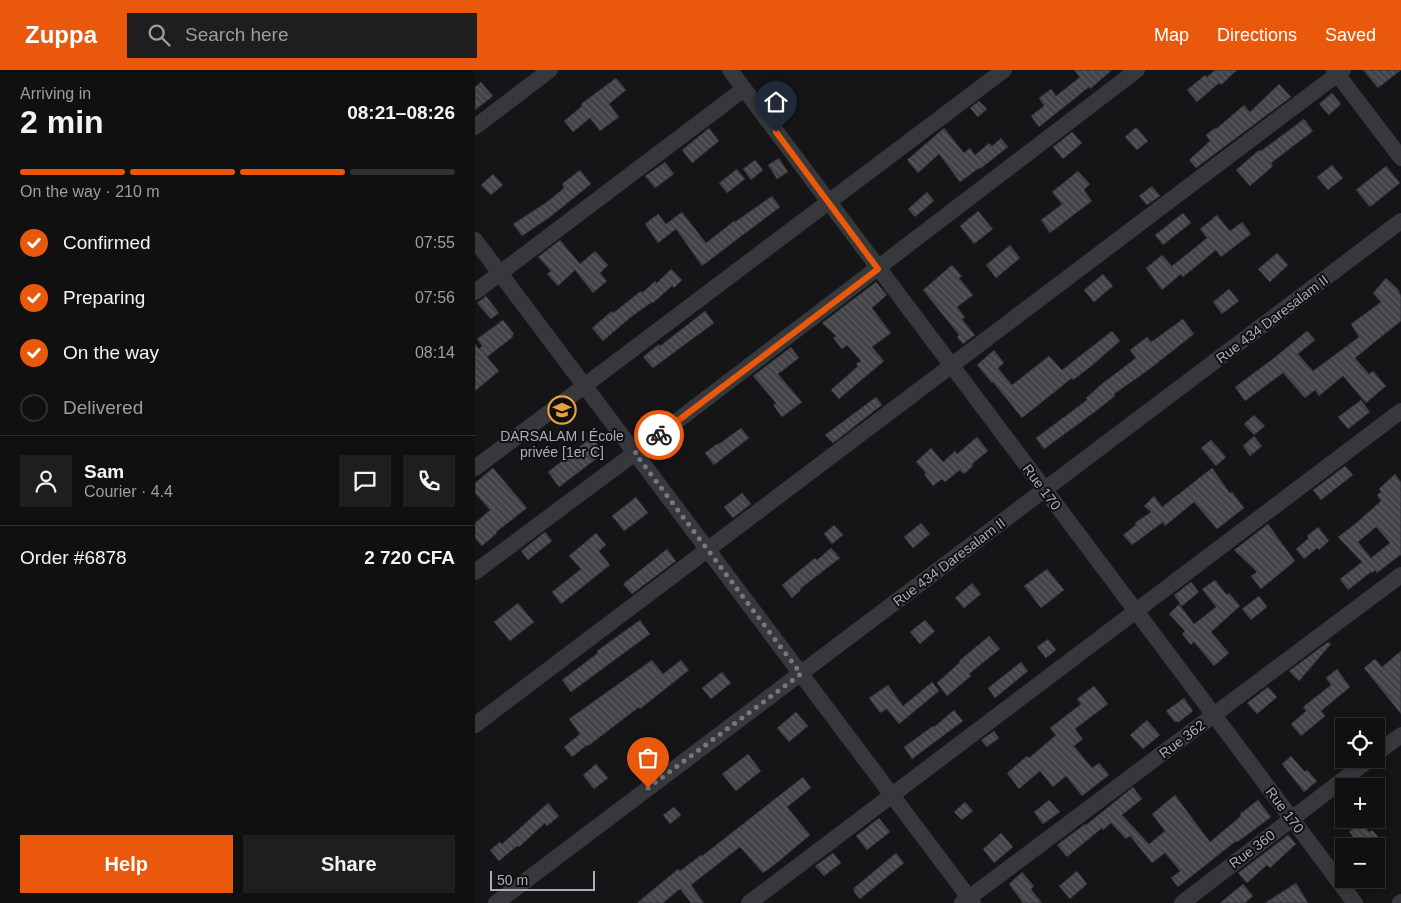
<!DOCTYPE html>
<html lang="en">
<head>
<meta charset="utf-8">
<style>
  body { margin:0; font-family:Arial,sans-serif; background:#1e1e1f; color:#f1f3f6; height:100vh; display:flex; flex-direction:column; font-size:19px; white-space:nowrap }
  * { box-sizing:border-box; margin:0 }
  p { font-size:16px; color:#9c9d9f }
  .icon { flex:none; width:28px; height:28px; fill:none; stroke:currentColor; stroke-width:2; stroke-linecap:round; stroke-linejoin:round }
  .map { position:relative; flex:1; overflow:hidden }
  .details { display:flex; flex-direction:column; background:#101011; width:475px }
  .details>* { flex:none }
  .fabs { position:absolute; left:860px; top:648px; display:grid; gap:10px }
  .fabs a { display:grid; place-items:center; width:50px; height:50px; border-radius:0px; background:#101011; box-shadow:0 2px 8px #0003,0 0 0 1px #303031; font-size:25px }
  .scale { position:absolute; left:15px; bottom:12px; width:105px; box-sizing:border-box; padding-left:5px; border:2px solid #a8aeb7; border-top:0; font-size:14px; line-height:18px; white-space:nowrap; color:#a8aeb7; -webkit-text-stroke:4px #101012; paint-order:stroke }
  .pin { position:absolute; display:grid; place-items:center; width:42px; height:42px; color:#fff; margin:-51px -21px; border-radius:50% 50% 50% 0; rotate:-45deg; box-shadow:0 0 5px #0007 }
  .pin .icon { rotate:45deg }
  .courier { position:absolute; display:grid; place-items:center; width:50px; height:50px; margin:-25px; border:4px solid #ea580c; border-radius:50%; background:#fff; color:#222; box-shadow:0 1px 6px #0007 }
  .headline em { font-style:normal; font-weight:600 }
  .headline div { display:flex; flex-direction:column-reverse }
  .headline { display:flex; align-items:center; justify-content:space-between; height:85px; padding:0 20px }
  h1 { font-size:32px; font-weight:600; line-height:38px }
  .bar { display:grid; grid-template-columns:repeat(4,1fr); gap:8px 5px; align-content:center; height:60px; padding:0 20px }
  .bar i { height:6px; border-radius:4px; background:#303031 }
  .bar .current { background:#ea580c }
  .bar p { grid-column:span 4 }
  .line { display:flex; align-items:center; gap:12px; padding:0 20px; border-top:1px solid #303031 }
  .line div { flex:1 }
  .round { display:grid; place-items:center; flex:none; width:52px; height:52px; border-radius:0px; background:#1e1e1f }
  ol { padding:0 20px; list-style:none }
  li { display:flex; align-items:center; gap:15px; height:55px }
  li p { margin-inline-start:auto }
  li .icon { padding:5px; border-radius:50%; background:#ea580c; color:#fff; stroke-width:4 }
  li:last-child { color:#9c9d9f }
  li i { width:28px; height:28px; border:2px solid #303031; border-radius:50% }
  .primary-button { display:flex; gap:10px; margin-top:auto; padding:10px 20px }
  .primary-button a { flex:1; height:58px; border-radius:0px; background:#ea580c; color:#fff; font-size:20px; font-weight:600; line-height:58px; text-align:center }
  .primary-button a+a { background:#1e1e1f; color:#f1f3f6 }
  header { display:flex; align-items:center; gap:30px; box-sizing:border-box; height:70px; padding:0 25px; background:#ea580c; color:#fff }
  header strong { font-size:24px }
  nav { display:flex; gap:28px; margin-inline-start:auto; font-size:18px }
  .search { width:350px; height:45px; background:#1e1e1f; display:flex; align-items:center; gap:12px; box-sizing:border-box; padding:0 18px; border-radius:0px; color:#9c9d9f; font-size:19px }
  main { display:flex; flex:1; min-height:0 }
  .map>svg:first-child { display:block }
</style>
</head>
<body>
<header>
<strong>Zuppa</strong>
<div class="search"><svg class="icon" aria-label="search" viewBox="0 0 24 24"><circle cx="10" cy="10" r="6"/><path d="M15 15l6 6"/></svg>Search here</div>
<nav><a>Map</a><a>Directions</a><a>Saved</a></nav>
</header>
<main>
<section class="details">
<div class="headline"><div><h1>2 min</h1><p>Arriving in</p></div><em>08:21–08:26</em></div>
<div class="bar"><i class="current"></i><i class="current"></i><i class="current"></i><i></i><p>On the way · 210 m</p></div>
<ol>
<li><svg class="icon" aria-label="check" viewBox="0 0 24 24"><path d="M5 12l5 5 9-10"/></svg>Confirmed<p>07:55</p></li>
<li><svg class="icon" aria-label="check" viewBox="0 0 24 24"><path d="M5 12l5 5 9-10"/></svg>Preparing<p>07:56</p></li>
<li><svg class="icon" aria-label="check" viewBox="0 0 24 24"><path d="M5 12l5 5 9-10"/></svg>On the way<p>08:14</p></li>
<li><i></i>Delivered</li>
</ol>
<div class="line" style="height:90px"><a class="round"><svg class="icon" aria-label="person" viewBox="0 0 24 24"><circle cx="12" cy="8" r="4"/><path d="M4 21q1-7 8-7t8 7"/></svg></a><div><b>Sam</b><p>Courier · 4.4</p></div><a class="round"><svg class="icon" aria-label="chat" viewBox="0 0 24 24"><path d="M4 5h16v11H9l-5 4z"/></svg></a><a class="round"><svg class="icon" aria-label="phone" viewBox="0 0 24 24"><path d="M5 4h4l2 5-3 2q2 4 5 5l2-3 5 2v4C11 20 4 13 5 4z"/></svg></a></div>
<div class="line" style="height:65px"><div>Order #6878</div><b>2 720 CFA</b></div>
<div class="primary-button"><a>Help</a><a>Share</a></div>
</section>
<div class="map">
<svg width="926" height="833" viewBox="0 0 926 833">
  <defs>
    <pattern id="building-back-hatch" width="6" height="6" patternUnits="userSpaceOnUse" patternTransform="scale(1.25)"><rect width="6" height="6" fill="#424447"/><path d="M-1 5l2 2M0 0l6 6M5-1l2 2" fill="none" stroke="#5a5c5f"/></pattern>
  </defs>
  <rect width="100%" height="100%" fill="#151517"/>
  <g fill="url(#building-back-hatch)" stroke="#2f3033" fill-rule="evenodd">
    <polygon points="599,0 637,0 615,19 614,17 564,57 556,46 569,36 564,28 576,19 581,26 605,7"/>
    <polygon points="740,0 762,0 746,15 744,13 722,32 712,20 730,5 732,7"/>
    <polygon points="888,0 926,0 903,18"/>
    <polygon points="141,8 151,20 134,34 144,47 125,61 115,48 98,62 89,51 107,36 106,34"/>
    <polygon points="6,12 18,26 0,40 0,17"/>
    <polygon points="804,14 816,27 721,98 714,90 735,71 731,65 740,58 741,59 769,35 775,42"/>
    <polygon points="857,23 866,34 854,45 844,34"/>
    <polygon points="504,31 512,39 503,47 495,38"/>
    <polygon points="829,49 838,61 796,93 798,96 775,116 761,100 784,80 786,81"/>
    <polygon points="661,57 673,71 662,80 650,67"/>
    <polygon points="234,58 244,71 217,93 207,80"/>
    <polygon points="469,58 489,83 495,78 500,85 514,73 517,76 526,68 533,77 505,99 504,98 485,112 464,84 443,103 432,90"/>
    <polygon points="597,62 607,73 588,89 578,77"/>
    <polygon points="304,88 313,102 302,109 293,95"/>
    <polygon points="280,90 288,100 276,110 268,99"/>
    <polygon points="190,92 199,104 180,118 170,106"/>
    <polygon points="857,95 868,108 853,120 842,107"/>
    <polygon points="911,96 925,113 895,137 881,120"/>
    <polygon points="262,99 270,109 252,123 244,113"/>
    <polygon points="105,100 116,114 75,147 47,166 38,154 72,132 89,118 87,114"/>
    <polygon points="603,101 615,114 609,120 617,131 575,163 566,150 587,134 577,122"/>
    <polygon points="18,104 28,115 16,125 6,115"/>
    <polygon points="677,116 685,126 672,135 664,126"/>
    <polygon points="452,122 459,131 440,147 433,139"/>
    <polygon points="297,126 305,137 227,196 201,159 183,173 170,154 183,144 191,154 207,142 231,173 259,151 260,152"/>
    <polygon points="503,141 518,159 499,174 485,156"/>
    <polygon points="708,143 716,153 688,175 680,165"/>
    <polygon points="742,145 755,161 767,152 776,164 746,187 741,180 708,207 706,204 687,220 671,198 687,185 697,196 732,168 725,159"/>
    <polygon points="85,170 105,194 120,181 133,195 125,203 132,211 118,223 100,200 83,216 72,204 76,201 63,187"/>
    <polygon points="535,175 545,188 521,208 511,195"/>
    <polygon points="802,183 813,195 795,212 783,199"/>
    <polygon points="477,195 487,206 484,208 498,225 482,237 490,247 487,249 500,265 488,274 482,267 484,265 448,220"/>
    <polygon points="196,199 207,210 199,218 197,216 178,233 177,232 156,247 128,271 117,258 137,241 138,243 166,221 167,223 180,211 182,213"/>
    <polygon points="628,204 638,216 619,232 609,220"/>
    <polygon points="911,208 923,219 926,226 926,251 880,288 894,304 898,301 911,316 891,333 868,306 844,326 840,320 830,328 808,303 770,331 760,317 799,288 832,261 840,270 823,284 838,301 884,267 876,254 906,232 898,223"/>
    <polygon points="401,212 412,225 397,238 416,263 397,277 409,291 364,329 356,320 383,296 381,294 386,291 372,275 367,279 358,268 361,266 347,253"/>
    <polygon points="754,219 764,231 747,244 738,232"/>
    <polygon points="11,226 24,243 16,249 2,233"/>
    <polygon points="230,241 239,253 178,298 168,287 184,274 185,276"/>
    <polygon points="708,249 719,264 672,301 639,324 640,326 621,341 569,379 561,368 612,330 611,328 628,313 661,288 655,280 672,267 676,272"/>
    <polygon points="28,250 39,264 37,266 38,267 12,287 24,301 0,321 0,274 4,279 7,276 2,269"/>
    <polygon points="637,261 645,271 614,298 598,310 597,308 547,348 518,312 517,313 502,295 519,280 529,293 523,298 537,315 574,286 587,300"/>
    <polygon points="316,277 324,288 303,304 327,332 307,347 298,335 301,333 278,306"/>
    <polygon points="401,327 407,335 358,373 350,365"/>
    <polygon points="886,330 895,342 873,359 863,347"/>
    <polygon points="779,345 790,356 779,365 769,354"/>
    <polygon points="266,358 274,368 239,395 230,383 243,373 244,374"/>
    <polygon points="779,366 787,376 775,386 768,376"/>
    <polygon points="117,367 129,383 84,417 73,402"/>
    <polygon points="502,367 513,381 497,394 498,396 489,404 485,400 470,412 467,409 458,416 449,404 451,403 441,392 456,378 468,392 480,381 482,384"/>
    <polygon points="736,370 751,387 741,396 726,378"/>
    <polygon points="870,396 878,405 846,430 838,420"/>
    <polygon points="18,398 52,438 21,462 22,463 7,476 0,468 0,453 15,440 0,423 0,413"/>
    <polygon points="737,398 755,423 757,422 769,438 742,459 719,432 690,456 688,452 657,475 648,465 661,455 660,453 676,442 669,436 679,426 687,437"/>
    <path d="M920,404L926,412V486L925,485L902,503L900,500L897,503L896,502L873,520L865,509L887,492L863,467L880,454L906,431L902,425L906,422L904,419ZM901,457L915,473L896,488L883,472Z"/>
    <polygon points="267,423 276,434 258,448 249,437"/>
    <polygon points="161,427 173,443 149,461 137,446"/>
    <polygon points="446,453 455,464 438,478 429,467"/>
    <polygon points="793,454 820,491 786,519 776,506 782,502 759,480"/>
    <polygon points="359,455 368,465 357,474 349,464"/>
    <polygon points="843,457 854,471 844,480 842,478 829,489 821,479 834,468 832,466"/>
    <polygon points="70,462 77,471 53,490 46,481"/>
    <polygon points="121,463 131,475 124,481 135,495 86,534 77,522 106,499 94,486"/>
    <polygon points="356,478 365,488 325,519 326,520 317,528 307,515 340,488 342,490"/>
    <polygon points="192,479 201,491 157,524 148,514"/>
    <polygon points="572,499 589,520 566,538 549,516"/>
    <polygon points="740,510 752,525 754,523 765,536 736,562 754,583 739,596 719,572 716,575 707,564 710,561 694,544 704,534 719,554 741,537 727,519"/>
    <polygon points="716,512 724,522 707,536 699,525"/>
    <polygon points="497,513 506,524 489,538 480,528"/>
    <polygon points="784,526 792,537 776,550 767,539"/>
    <polygon points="43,533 59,552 35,571 19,552"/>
    <polygon points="165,550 175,564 96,622 87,610 123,583 122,581"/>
    <polygon points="450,550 460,561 445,574 435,562"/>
    <polygon points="514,566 525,579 494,604 496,606 472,626 462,613 485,592 484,591"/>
    <polygon points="573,569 581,580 571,588 562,577"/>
    <polygon points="853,572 856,574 824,611 814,601"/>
    <polygon points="926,581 926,644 889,598 900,589 907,597"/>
    <polygon points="177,590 188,604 206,590 214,600 165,639 164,637 113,676 112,675 97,687 89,677 105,664 94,649"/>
    <polygon points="546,592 553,601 520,628 513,618"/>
    <polygon points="862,599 875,617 846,641 850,646 826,666 816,654 831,641 828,637 856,615 851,608"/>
    <polygon points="247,602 256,613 236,629 227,618"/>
    <polygon points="457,612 464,621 424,654 412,639 405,643 394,628 413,615 428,636"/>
    <polygon points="619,616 633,634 600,659 608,669 599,676 617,698 624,693 634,705 607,726 591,706 578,717 565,701 544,719 532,703 552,686 554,688 581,665 575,658 606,634 602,629"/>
    <polygon points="793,617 802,627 782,644 772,633"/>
    <polygon points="709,628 718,641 704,652 700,652 691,641"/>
    <polygon points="479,640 488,651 437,689 429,677 458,656 459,657"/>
    <polygon points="321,642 333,656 314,672 302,658"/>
    <polygon points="672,650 685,665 668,679 655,665"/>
    <polygon points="519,661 524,668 512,677 506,670"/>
    <polygon points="273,684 286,701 261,721 247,704"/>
    <polygon points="816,686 830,702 832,700 842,711 829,722 807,694"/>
    <polygon points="121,694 133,708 119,719 108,705"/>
    <polygon points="328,707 336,718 312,737 335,765 303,792 288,803 265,777 216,815 229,833 216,833 205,819 188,833 162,833 203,799 205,801 226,785 227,786"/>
    <polygon points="658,717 667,729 647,745 674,774 690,761 677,744 700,725 735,772 766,746 765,744 783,730 796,747 772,765 762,772 761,771 703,817 696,808 705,801 690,783 677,793 655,766 651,769 636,753 628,760 627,758 592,787 582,775 610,754 611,755"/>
    <polygon points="574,730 585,742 568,754 559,742"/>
    <polygon points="490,732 498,741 487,750 479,742"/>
    <polygon points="73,733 84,746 72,756 70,753 44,777 42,776 24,791 15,780 25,772 27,774"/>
    <polygon points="199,737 206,745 195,754 188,745"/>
    <polygon points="404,748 415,762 392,780 381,766"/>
    <polygon points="886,752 894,762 897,760 907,771 898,776 867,776 878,766 874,762"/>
    <polygon points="526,763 538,777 519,793 508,779"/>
    <polygon points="813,765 821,774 795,798 792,795 772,813 763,803"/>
    <polygon points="358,783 366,793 349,806 340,796"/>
    <polygon points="421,783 429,793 385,829 379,822 379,818"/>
    <polygon points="602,801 612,814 595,829 584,816"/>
    <polygon points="547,802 559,816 556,819 567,833 548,833 534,814"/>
    <polygon points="821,813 833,833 790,833"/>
    <polygon points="768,814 778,826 770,833 745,833"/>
  </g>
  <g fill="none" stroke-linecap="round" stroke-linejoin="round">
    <g stroke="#37383c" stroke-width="16">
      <polyline points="255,0 880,833"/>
      <polyline points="859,0 926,88"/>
      <polyline points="0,57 75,0"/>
      <polyline points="0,170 498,833"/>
      <polyline points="0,222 269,19"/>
      <polyline points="0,398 529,0"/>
      <polyline points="0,502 160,383 662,0"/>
      <polyline points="0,655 868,0"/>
      <polyline points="901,684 926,665"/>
      <polyline points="21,833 926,151"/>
      <polyline points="274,833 926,341"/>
      <polyline points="487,833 926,505"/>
      <polyline points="707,833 895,689"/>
      <polyline points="925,833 926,832"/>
    </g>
  </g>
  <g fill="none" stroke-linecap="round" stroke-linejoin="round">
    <polyline stroke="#75787f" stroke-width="5" stroke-dasharray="0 9" points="173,718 326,604 160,383 184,365"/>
    <polyline stroke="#ea580c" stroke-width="6" points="184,365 403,199 301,62"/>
  </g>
  <defs>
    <g id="school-ring" transform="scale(1.4375)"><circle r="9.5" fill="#101012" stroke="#e9a13b" stroke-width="1.5"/><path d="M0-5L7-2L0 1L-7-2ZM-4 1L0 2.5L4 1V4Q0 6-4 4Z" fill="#e9a13b"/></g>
  </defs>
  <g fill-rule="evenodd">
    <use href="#school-ring" x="87" y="340"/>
  </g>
  <g text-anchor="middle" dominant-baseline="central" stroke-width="4" stroke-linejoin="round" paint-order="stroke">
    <g font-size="14" fill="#a8aeb7" stroke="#101012">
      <text transform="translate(797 249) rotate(-37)">Rue 434 Daresalam II</text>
      <text transform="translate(567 417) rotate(53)">Rue 170</text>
      <text transform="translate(474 492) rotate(-37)">Rue 434 Daresalam II</text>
      <text transform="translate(707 669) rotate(-37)">Rue 362</text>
      <text transform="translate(810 740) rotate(53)">Rue 170</text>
      <text transform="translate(777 779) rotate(-37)">Rue 360</text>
    </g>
    <g font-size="14" fill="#a8aeb7" stroke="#101012">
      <text x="87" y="366">DARSALAM I École<tspan x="87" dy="16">privée [1er C]</tspan></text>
    </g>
  </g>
</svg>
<div class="fabs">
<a><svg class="icon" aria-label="locate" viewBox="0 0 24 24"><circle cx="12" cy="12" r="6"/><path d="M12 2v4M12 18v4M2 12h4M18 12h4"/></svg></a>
<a>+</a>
<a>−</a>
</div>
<div class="scale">50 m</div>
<div class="pin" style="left:173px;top:718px;background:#ea580c"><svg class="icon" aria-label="bag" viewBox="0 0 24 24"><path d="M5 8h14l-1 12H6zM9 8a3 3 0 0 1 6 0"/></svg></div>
<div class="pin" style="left:301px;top:62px;background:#1f2937"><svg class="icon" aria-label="home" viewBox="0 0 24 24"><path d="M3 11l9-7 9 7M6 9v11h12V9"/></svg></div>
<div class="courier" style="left:184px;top:365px"><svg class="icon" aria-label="bike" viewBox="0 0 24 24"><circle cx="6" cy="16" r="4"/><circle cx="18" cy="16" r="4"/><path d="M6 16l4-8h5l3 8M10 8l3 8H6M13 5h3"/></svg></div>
</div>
</main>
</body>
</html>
